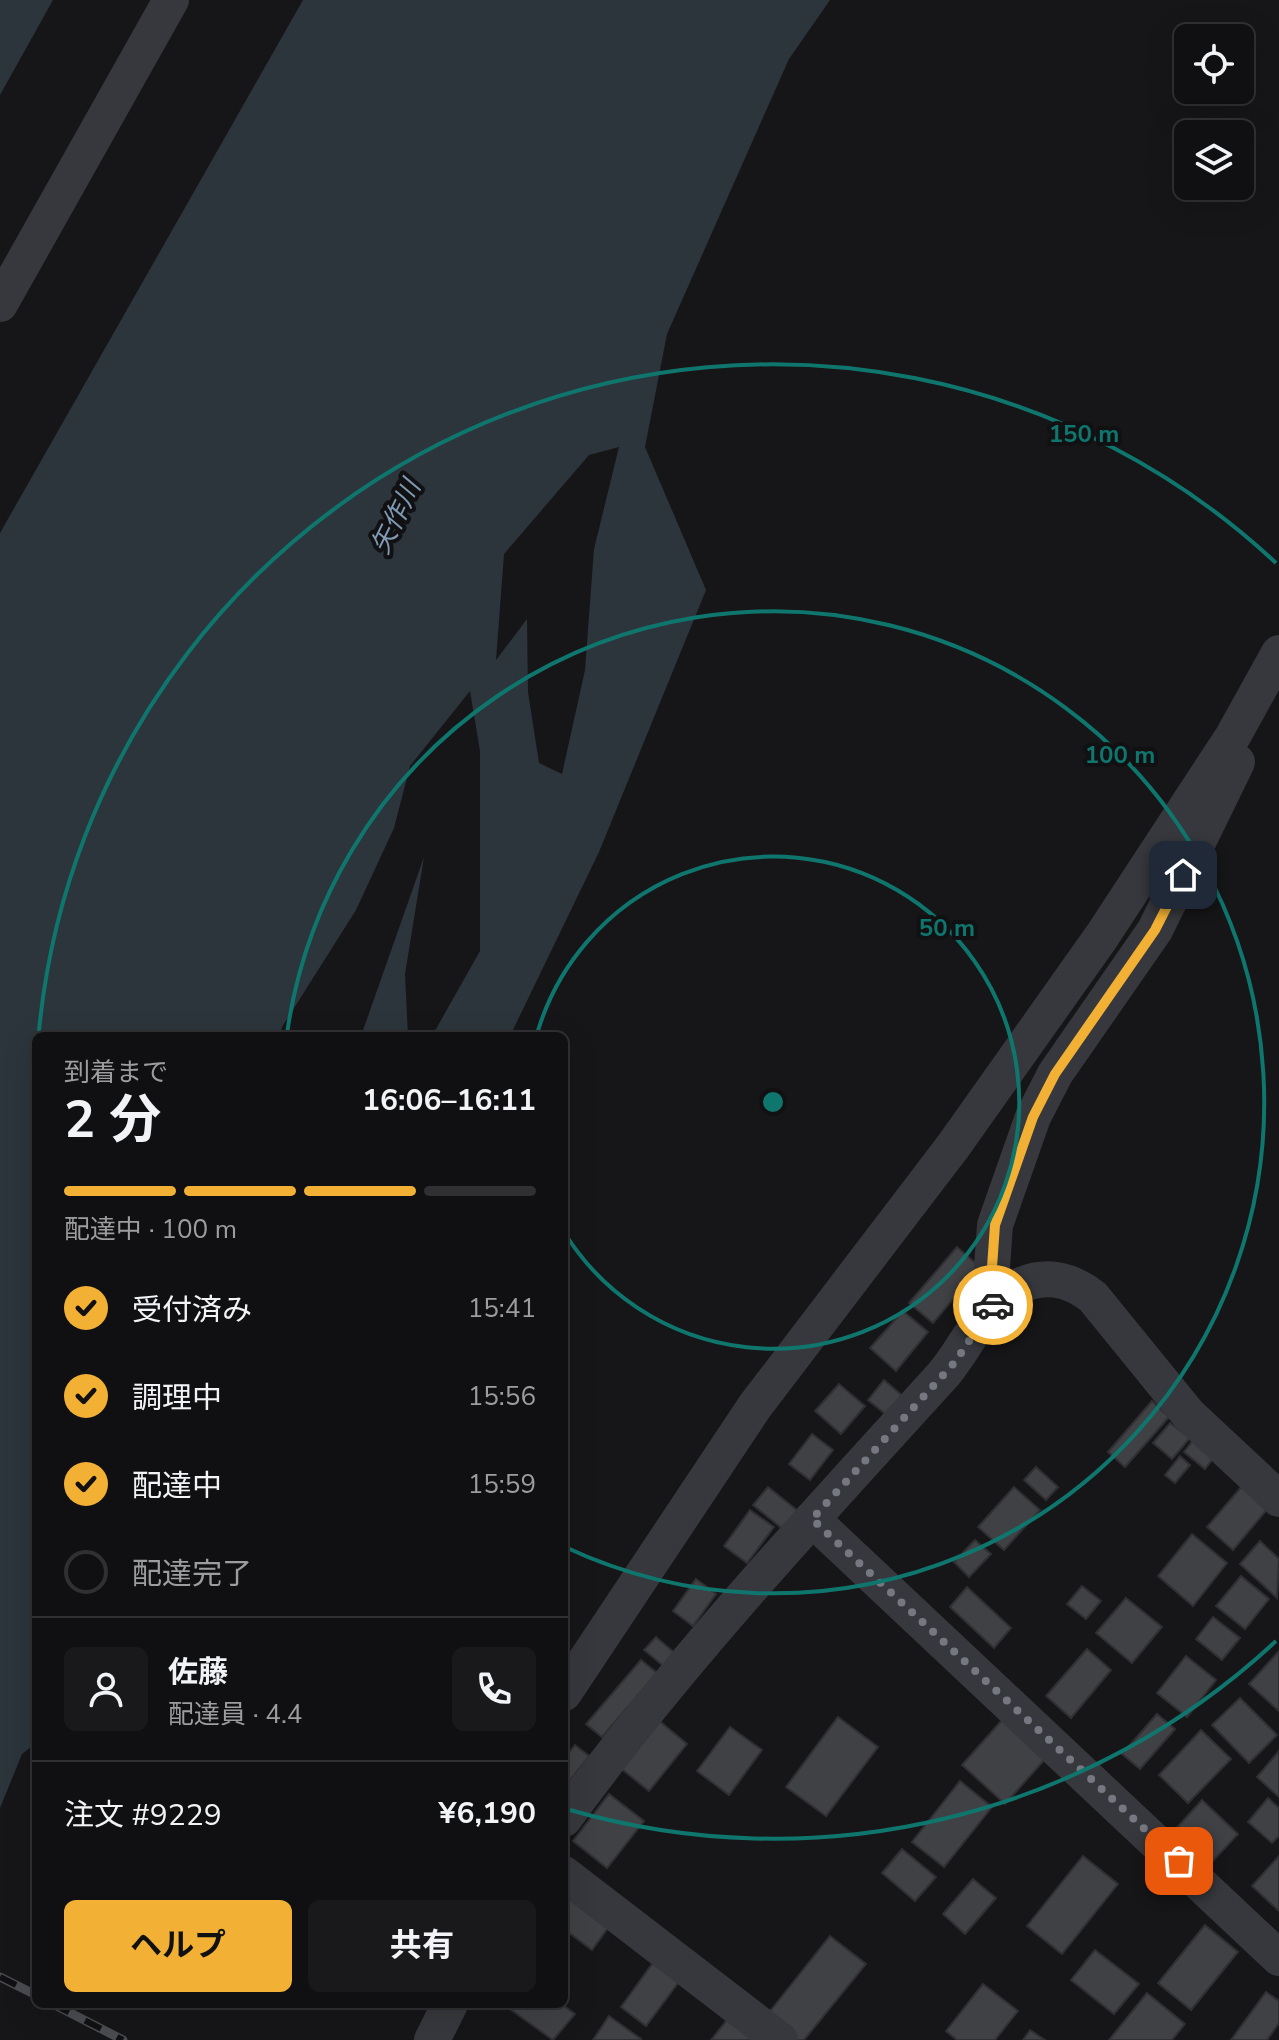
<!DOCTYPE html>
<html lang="ja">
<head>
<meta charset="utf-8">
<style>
  body { margin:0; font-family:"Nunito Sans","Noto Sans JP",sans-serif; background:#19191b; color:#f1f3f6; height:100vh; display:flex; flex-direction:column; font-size:30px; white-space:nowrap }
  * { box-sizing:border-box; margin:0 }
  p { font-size:26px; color:#9c9d9f }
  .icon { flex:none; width:44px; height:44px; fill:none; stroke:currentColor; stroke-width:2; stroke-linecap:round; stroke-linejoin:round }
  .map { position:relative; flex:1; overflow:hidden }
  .panel { position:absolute; left:32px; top:1032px; width:536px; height:976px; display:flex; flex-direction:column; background:#101012; border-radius:12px; box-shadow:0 8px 32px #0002,0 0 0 2px #303032 }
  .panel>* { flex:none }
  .fabs { position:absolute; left:1174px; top:24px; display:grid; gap:16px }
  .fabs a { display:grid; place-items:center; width:80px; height:80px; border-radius:12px; background:#101012; box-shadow:0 8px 32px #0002,0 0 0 2px #303032; font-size:40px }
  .pin { position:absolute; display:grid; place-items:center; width:68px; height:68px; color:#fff; margin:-34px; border-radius:16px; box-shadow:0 4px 12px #0006 }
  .courier { position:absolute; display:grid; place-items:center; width:80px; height:80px; margin:-40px; border:6px solid #f2b134; border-radius:50%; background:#fff; color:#222; box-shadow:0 2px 10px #0007 }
  .head em { font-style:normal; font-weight:700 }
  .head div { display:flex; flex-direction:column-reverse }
  .head { display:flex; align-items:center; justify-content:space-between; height:136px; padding:0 32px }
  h1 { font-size:52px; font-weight:700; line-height:60px }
  .bar { display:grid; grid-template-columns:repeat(4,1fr); gap:12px 8px; align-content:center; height:96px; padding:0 32px }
  .bar i { height:10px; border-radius:6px; background:#303032 }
  .bar .current { background:#f2b134 }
  .bar p { grid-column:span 4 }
  .line { display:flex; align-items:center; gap:20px; padding:0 32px; border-top:2px solid #303032 }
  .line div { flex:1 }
  .round { display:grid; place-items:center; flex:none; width:84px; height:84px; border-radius:12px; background:#19191b }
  ol { padding:0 32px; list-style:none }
  li { display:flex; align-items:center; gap:24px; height:88px }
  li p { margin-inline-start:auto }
  li .icon { padding:8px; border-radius:50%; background:#f2b134; color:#111; stroke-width:4 }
  li:last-child { color:#9c9d9f }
  li i { width:44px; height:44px; border:4px solid #303032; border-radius:50% }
  .action { display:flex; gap:16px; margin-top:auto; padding:16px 32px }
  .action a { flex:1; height:92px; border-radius:12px; background:#f2b134; color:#111; font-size:32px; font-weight:700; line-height:92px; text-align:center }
  .action a+a { background:#19191b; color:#f1f3f6 }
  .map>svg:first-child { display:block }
</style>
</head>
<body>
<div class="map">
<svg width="1279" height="2040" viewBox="0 0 1279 2040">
  <rect width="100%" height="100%" fill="#161618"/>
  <g fill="#2c353c" fill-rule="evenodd">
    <polygon points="0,0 53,0 0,95"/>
    <path d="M303,0H830L789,59L667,334L645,447L706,590L599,852L510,1036H432L480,951V751L470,691L410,766L394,828L356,910L282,1027L280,1036H36V1743L22,1754L0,1808V533ZM619,447L594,549L585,670L562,774L539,763L528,692L527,619L496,660L504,554L589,455Z"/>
    <polygon points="424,857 405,974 408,1036 361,1036"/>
  </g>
  <g fill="#404145" stroke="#303034" stroke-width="2">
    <polygon points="957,1247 980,1267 933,1323 909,1303"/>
    <polygon points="903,1311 928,1332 896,1371 870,1348"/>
    <polygon points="884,1380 904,1397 888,1416 868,1400"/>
    <polygon points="839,1384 865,1406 841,1434 815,1411"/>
    <polygon points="1152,1401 1169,1417 1125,1467 1108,1452"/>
    <polygon points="1170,1423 1190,1438 1172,1459 1153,1443"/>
    <polygon points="812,1434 833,1450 810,1480 789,1464"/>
    <polygon points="1197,1435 1218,1452 1205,1469 1184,1452"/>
    <polygon points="1180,1456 1190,1465 1175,1483 1165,1475"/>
    <polygon points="1036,1467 1058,1487 1046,1500 1024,1480"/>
    <polygon points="1243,1485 1269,1507 1233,1550 1207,1527"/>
    <polygon points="768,1487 803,1515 789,1534 753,1505"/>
    <polygon points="1014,1487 1040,1510 1004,1550 978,1527"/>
    <polygon points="750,1510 774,1527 747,1563 724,1546"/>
    <polygon points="1192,1534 1227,1563 1193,1606 1158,1576"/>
    <polygon points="975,1540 991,1554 969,1577 954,1562"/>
    <polygon points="1260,1541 1279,1559 1277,1598 1240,1564"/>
    <polygon points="1241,1576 1269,1599 1245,1629 1216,1606"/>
    <polygon points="696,1579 716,1594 693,1626 673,1611"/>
    <polygon points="1082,1586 1101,1601 1086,1619 1067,1604"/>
    <polygon points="967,1587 1011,1628 994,1648 950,1607"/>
    <polygon points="1126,1598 1162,1627 1132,1663 1096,1633"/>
    <polygon points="1213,1617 1240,1638 1222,1660 1196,1639"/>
    <polygon points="656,1637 677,1655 666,1668 644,1650"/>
    <polygon points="1087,1649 1111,1670 1071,1718 1046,1696"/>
    <polygon points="1279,1651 1279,1711 1249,1684"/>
    <polygon points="1186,1656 1216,1680 1187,1717 1157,1693"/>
    <polygon points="641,1660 657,1673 602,1737 586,1724"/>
    <polygon points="1240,1698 1277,1735 1249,1763 1212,1725"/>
    <polygon points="1157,1714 1175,1729 1140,1769 1122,1754"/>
    <polygon points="838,1717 878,1747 826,1816 786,1787"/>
    <polygon points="657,1719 687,1744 649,1791 618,1766"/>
    <polygon points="1003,1719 1046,1758 1005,1804 962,1765"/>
    <polygon points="730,1727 762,1750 729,1795 697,1771"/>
    <polygon points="1201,1730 1231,1759 1188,1803 1159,1775"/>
    <polygon points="575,1745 589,1756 570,1780 564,1775 564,1759"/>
    <polygon points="1279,1751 1279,1797 1257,1777"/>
    <polygon points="960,1781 992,1807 944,1867 912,1842"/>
    <polygon points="609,1794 644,1821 607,1868 573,1841"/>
    <polygon points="1268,1798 1279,1808 1279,1836 1272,1843 1248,1822"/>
    <polygon points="1202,1800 1238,1834 1209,1865 1173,1832"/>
    <polygon points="902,1849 936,1877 915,1901 882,1873"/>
    <polygon points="1083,1856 1118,1884 1062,1954 1027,1926"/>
    <polygon points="1279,1856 1279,1911 1252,1886"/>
    <polygon points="973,1879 996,1898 965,1934 943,1914"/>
    <polygon points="573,1891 613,1921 592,1950 564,1929 564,1903"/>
    <polygon points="1205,1925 1238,1952 1191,2010 1158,1983"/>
    <polygon points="830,1936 866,1964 804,2040 798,2040 767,2015"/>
    <polygon points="1095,1950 1139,1984 1114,2014 1071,1980"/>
    <polygon points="655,1960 681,1979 646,2026 621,2007"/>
    <polygon points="983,1984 1018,2011 995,2040 957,2040 946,2031"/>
    <polygon points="1266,1992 1279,2001 1279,2023 1267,2040 1231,2040"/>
    <polygon points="1147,1993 1185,2024 1172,2040 1109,2040"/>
    <polygon points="514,2004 561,2004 575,2014 553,2040 510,2009"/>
    <polygon points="731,2015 755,2033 750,2040 711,2040"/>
    <polygon points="609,2016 641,2039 640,2040 593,2040"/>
    <polygon points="1030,2030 1045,2040 1023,2040"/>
  </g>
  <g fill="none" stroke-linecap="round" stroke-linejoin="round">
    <g stroke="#37383d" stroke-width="36">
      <polyline points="0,304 171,0"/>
      <polyline points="997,1301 992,1267 995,1225 1033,1117 1055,1074 1155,930 1237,762"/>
      <polyline points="812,1519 1279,1958"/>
      <polyline points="564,1693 755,1406 954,1145 1102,936 1233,736 1279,653"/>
      <path d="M564,1819C678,1662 812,1519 942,1376C967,1348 981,1306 1015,1288C1043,1273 1069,1278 1093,1297L1189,1415L1279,1499"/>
      <polyline points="564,1874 780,2040"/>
      <polyline points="432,2040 450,2004"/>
    </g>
    <g stroke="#4a4c52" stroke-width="9">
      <g id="rail">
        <polyline points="0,1977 36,1995"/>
        <polyline points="53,2004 123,2040"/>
      </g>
    </g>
    <use href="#rail" stroke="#111113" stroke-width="6" stroke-dasharray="18" stroke-linecap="butt"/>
  </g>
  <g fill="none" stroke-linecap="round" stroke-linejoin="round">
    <polyline stroke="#757880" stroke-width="8" stroke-dasharray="0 14.4" points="993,1305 955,1362 812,1519 1179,1861"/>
    <polyline stroke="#f2b134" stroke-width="10" points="993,1305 997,1301 992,1267 995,1225 1033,1117 1055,1074 1155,930 1183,875"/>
  </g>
  <g fill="none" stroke="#0f766e" stroke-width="4">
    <path d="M537 1034A246 246 0 1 1 564 1232"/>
    <path d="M287 1034A491 491 0 1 1 565 1547"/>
    <path d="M1276 1641A737 737 0 0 1 570 1810M39 1031A737 737 0 0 1 1276 563"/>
  </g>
  <g text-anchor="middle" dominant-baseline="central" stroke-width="8" stroke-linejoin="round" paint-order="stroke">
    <g font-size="26" font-style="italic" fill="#7f9bb3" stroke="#111113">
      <text transform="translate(396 517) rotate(-64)">矢作川</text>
    </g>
  </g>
  <circle cx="773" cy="1102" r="12" fill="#0f766e" stroke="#111113" stroke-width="4"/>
  <g font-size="24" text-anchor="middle" font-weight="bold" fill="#0f766e" stroke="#111113" stroke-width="8" stroke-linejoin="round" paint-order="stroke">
    <text x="1084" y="442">150 m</text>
    <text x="1120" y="763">100 m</text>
    <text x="947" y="936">50 m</text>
  </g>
</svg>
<div class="fabs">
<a><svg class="icon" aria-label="locate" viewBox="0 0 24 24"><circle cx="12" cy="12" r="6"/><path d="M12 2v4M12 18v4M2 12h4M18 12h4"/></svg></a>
<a><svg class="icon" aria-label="layers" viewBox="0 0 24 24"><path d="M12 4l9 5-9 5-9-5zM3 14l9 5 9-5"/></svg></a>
</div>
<div class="pin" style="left:1179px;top:1861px;background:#ea580c"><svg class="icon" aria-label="bag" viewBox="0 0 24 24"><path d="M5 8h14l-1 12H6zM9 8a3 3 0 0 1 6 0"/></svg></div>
<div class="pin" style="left:1183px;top:875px;background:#1f2937"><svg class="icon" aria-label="home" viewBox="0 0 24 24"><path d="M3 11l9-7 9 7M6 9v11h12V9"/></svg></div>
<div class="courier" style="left:993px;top:1305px"><svg class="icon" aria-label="car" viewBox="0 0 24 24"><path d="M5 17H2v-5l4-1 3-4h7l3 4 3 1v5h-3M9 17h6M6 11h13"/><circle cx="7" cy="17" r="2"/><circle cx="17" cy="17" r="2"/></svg></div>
<section class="panel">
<div class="head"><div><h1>2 分</h1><p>到着まで</p></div><em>16:06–16:11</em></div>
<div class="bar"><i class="current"></i><i class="current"></i><i class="current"></i><i></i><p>配達中 · 100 m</p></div>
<ol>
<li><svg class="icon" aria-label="check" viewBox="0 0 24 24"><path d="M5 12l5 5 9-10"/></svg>受付済み<p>15:41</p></li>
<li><svg class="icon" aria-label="check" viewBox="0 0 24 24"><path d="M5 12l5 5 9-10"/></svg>調理中<p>15:56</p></li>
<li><svg class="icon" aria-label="check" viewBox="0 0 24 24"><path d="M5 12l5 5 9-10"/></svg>配達中<p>15:59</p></li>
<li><i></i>配達完了</li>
</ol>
<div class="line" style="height:144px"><a class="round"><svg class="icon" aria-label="person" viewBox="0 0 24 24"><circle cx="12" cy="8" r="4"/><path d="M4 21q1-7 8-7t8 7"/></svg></a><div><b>佐藤</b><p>配達員 · 4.4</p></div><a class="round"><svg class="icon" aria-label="phone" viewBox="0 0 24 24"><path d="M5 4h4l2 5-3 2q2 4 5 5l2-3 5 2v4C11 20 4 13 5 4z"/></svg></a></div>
<div class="line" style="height:104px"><div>注文 #9229</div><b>¥6,190</b></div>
<div class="action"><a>ヘルプ</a><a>共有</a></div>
</section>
</div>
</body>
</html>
